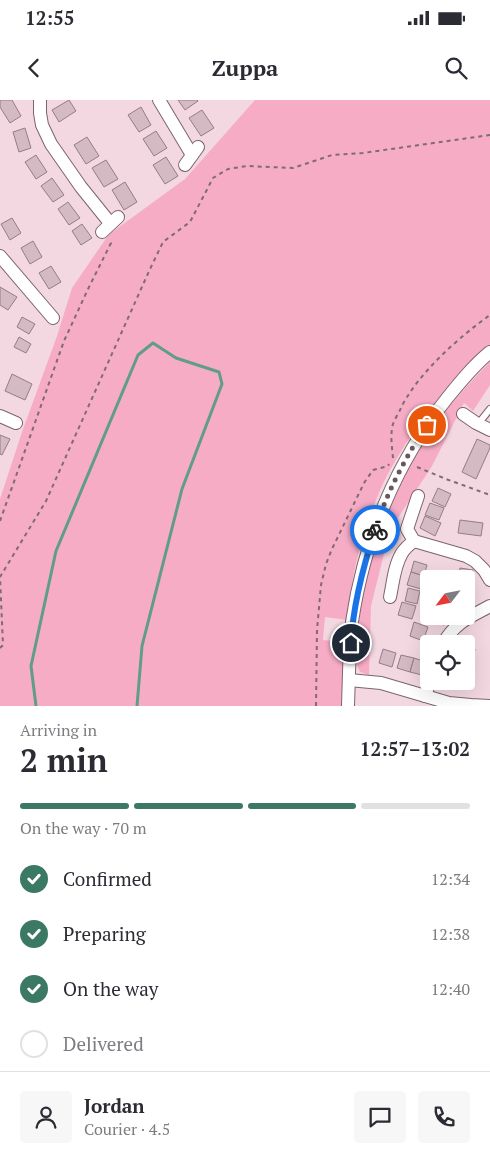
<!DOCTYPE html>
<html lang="en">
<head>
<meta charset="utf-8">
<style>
  body { margin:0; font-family:"PT Serif",serif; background:#f7f7f7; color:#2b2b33; height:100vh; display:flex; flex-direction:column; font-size:19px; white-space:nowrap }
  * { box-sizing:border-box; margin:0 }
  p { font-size:16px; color:#7c7c81 }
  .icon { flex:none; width:28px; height:28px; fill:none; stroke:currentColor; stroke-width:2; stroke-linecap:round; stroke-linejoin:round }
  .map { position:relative; height:606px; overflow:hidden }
  .sheet { display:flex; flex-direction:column; background:#fff; flex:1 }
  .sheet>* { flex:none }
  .needle { width:32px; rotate:238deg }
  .fabs { position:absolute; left:420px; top:470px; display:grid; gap:10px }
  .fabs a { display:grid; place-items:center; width:55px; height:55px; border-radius:5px; background:#fff; box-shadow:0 5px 20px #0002; font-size:25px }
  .pin { position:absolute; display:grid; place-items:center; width:42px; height:42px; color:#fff; margin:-21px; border:2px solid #fff; border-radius:50%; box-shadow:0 1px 5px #0007 }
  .courier { position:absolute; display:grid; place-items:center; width:50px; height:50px; margin:-25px; border:4px solid #1a73e8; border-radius:50%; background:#fff; color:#222; box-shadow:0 1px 6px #0007 }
  .headline em { font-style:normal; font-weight:700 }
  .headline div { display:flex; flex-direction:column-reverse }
  .headline { display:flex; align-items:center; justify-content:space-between; height:85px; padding:0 20px }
  h1 { font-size:32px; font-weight:700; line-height:38px }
  .bar { display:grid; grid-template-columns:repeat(4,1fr); gap:8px 5px; align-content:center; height:60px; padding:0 20px }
  .bar i { height:6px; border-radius:4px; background:#e1e1e2 }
  .bar .active { background:#3c7964 }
  .bar p { grid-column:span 4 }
  .line { display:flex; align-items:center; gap:12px; padding:0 20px; border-top:1px solid #e1e1e2 }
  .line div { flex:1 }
  .round { display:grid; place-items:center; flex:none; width:52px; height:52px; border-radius:5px; background:#f7f7f7 }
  ol { padding:0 20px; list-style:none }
  li { display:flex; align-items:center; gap:15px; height:55px }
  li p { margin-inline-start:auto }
  li .icon { padding:5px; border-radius:50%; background:#3c7964; color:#fff; stroke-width:4 }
  li:last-child { color:#7c7c81 }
  li i { width:28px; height:28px; border:2px solid #e1e1e2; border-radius:50% }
  .status { display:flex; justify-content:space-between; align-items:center; height:35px; padding:0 25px; background:#fff; direction:ltr }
  .status svg { height:14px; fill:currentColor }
  header { display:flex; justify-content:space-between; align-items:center; height:65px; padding:0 20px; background:#fff; font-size:22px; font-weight:700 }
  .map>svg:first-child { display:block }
</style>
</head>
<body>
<div class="status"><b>12:55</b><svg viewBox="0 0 49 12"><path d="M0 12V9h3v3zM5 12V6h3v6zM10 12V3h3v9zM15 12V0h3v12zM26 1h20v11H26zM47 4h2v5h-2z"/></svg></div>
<header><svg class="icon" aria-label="back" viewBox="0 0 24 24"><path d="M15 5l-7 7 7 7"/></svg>Zuppa<svg class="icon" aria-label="search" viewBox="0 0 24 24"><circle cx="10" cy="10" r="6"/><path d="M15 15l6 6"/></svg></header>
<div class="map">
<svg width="490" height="606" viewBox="0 0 490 606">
  <rect width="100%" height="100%" fill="#f3d8e1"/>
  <g fill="#f7acc6">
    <path d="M255,0H490V245C482,251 474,258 467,265C439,295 410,334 390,370C378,392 369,417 362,441C354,467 350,494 347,520L325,517L323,540L345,542L341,606H0V399L22,332L57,236L72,188L107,137L115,130L185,79Z"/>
    <path d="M490,262V285L473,311L464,303L432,366L390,430L371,506L369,575L360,572L357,565C358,547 358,527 361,508C369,452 393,389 424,341C443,312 466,286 490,262Z"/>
  </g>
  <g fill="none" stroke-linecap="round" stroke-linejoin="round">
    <polyline stroke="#5f9d87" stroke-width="3" points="36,606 31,566 56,451 138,255 153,243 176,258 219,272 222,284 182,389 142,546 137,606"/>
  </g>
  <g fill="#d4bac2" stroke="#957d85">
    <polygon points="0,0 12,0 21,16 10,23 0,7"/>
    <polygon points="69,0 76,11 59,22 52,10"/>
    <polygon points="178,0 197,0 198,1 185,10"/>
    <polygon points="141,7 151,25 139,32 128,15"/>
    <polygon points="202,10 214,28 201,36 189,18"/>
    <polygon points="25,28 31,48 19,52 13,32"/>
    <polygon points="156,31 167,48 154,56 143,39"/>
    <polygon points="87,37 99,56 86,64 74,45"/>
    <polygon points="36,55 47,72 36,79 25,62"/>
    <polygon points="166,57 178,76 165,84 153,65"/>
    <polygon points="106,60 118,79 104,87 92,68"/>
    <polygon points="52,78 64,95 53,102 41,86"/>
    <polygon points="125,82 137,102 124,110 112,90"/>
    <polygon points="68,102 80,118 69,125 58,109"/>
    <polygon points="12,118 21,133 10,140 1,124"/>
    <polygon points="82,124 92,138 81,145 72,131"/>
    <polygon points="33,141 42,157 30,164 21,148"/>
    <polygon points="51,166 61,182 49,189 39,173"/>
    <polygon points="0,187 17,197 8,210 0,205"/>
    <polygon points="22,217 35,224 29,234 17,227"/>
    <polygon points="19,237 31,244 26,253 14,247"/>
    <polygon points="12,274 32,284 25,300 5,291"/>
    <polygon points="0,335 10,339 2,355 0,354"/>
    <polygon points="477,339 490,345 490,348 476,379 462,372"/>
    <polygon points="438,388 451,394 445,407 432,401"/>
    <polygon points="430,403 444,408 439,420 425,415"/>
    <polygon points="425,416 441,423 435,436 420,428"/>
    <polygon points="460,420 483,423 481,436 458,433"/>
    <polygon points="414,461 427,465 424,476 411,472"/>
    <polygon points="460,468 473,470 471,482 466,481 466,479 458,479"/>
    <polygon points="411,472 424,476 421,489 407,485"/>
    <polygon points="408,488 420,491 417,504 405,501"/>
    <polygon points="402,502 416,506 412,519 398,515"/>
    <polygon points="433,516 447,516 444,525 432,521"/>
    <polygon points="414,522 428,527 423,541 410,536"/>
    <polygon points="466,548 475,549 473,559 466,558"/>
    <polygon points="383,549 396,553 392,567 379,563"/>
    <polygon points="401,555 414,558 410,572 397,568"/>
    <polygon points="414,558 426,562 422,575 410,572"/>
    <polygon points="466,575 469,575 467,589 451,587 452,581 466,581"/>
  </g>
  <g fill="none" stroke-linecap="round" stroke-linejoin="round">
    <g stroke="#7c646c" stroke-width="8">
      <polyline id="service" points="478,324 490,309"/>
    </g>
    <g stroke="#7c646c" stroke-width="14">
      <g id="minor">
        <polyline points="40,0 40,13 42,25 51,44 81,87 110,123"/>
        <polyline points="159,0 192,55"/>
        <polyline points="185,65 198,47"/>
        <polyline points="102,132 118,117"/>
        <polyline points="0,156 53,218"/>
        <polyline points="463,314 476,323 490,330"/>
        <polyline points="0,316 16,323"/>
        <polyline points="418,396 407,429 414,441 466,456 475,461 484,470 490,480"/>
        <path d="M390,497C393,483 394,466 402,453C405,448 410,444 414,441"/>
        <path d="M443,544C455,522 470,517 490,506"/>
        <polyline points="349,580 381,583 449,603 471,605 490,606"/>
        <polyline points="425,596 430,581"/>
        <path d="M348,606C349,578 349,550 352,522C364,440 396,362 448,297C461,281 474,265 490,252"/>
      </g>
    </g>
    <g stroke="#7d6c72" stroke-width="2" stroke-dasharray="4 4" stroke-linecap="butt">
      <path d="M393,358C392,347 390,335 393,324C395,319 398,314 400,310C416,275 459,237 490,215"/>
      <polyline points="417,367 446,379 490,395"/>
      <polyline points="0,421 64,241 89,187 111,143 109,140"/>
      <polyline points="0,548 3,545 0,477 46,401 150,169 163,142 190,122 213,78 228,69 247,66 293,68 332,55 363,53 490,35"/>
      <polyline points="316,606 317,530 321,485 326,464 332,449 364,383 373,370 388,366 389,364"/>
    </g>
    <use href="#service" stroke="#fff" stroke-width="6"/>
    <use href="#minor" stroke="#fff" stroke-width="12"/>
  </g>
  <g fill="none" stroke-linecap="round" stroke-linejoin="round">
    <path stroke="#68585e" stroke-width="5" stroke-dasharray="0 9" d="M375,430C387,392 405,358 427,325"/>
    <path stroke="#1a73e8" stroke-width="6" d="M351,543C353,504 363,467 375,430"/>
  </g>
</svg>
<div class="fabs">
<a><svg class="needle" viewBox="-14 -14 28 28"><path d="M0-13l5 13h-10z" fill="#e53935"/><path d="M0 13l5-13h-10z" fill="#7c7c81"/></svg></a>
<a><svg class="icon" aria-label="locate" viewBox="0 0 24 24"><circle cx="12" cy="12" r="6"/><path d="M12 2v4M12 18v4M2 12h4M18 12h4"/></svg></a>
</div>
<div class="pin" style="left:427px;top:325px;background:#ea580c"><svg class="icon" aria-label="bag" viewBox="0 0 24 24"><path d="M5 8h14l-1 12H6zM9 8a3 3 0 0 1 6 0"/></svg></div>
<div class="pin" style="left:351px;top:543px;background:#1f2937"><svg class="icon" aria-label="home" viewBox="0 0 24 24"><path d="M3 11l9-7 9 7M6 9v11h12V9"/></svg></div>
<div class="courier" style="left:375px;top:430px"><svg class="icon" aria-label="bike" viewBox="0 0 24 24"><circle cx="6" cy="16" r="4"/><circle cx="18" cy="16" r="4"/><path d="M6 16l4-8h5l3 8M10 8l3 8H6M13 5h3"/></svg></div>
</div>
<section class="sheet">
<div class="headline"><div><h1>2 min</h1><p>Arriving in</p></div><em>12:57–13:02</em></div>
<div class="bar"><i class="active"></i><i class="active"></i><i class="active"></i><i></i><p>On the way · 70 m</p></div>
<ol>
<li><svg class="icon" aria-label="check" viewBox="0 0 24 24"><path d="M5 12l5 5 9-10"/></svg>Confirmed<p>12:34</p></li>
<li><svg class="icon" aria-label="check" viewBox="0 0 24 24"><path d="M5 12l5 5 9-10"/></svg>Preparing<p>12:38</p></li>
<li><svg class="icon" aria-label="check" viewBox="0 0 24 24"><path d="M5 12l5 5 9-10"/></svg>On the way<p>12:40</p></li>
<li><i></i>Delivered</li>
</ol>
<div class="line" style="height:90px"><a class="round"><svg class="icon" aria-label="person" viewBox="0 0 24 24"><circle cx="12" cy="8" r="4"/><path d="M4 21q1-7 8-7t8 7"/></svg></a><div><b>Jordan</b><p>Courier · 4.5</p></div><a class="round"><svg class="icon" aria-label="chat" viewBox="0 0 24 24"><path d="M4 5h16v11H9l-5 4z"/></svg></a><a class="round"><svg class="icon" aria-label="phone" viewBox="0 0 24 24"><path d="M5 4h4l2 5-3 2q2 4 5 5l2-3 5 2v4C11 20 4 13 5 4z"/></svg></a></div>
</section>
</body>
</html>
